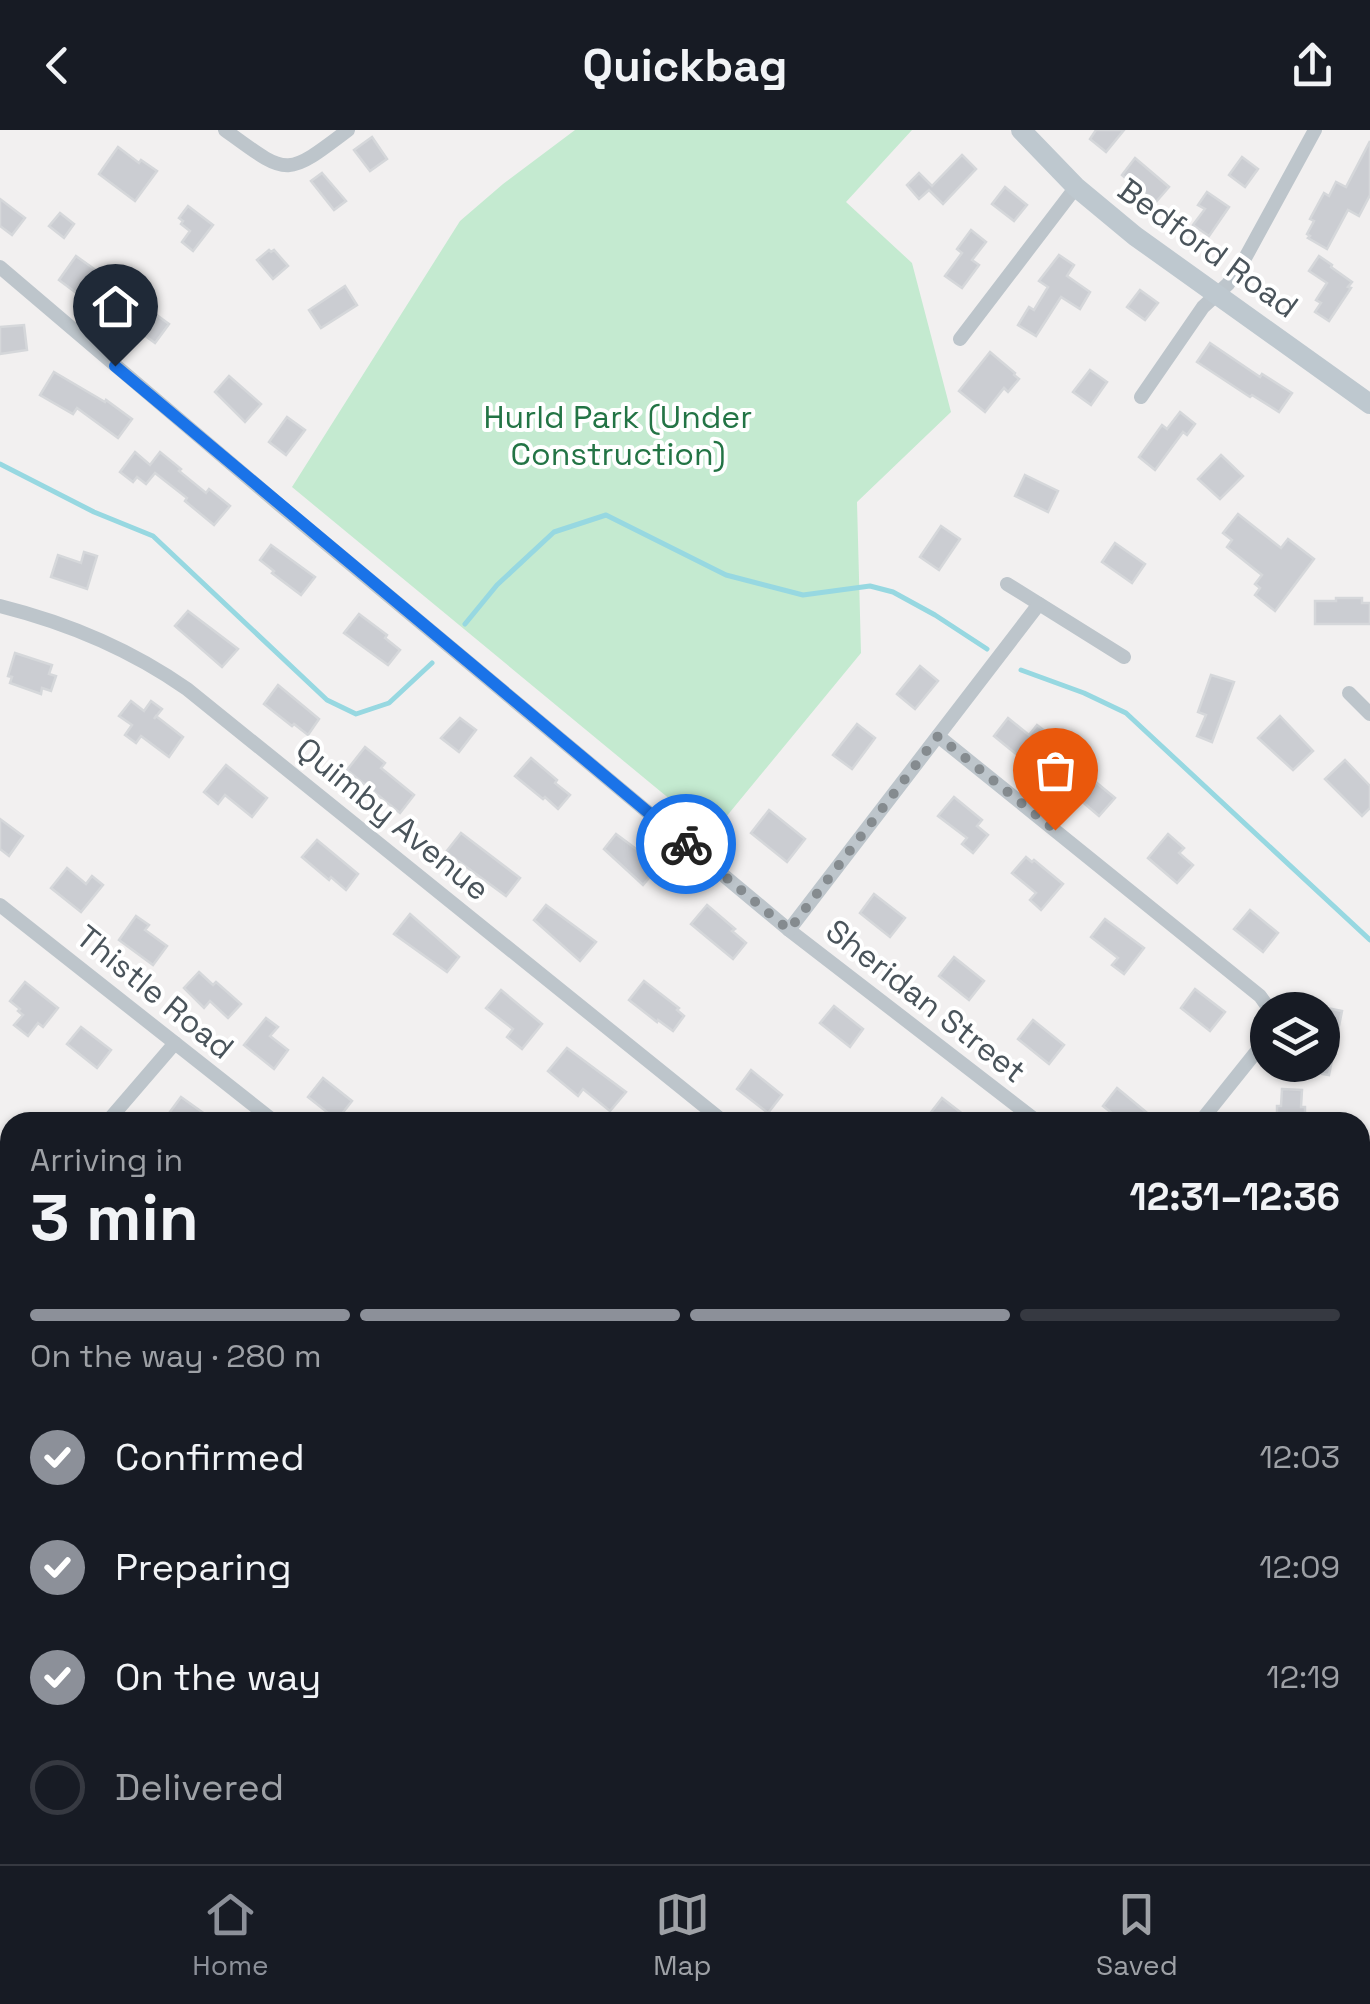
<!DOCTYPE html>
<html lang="en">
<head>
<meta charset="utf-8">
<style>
  body { margin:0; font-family:"Space Grotesk",sans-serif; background:#20242c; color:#f1f3f6; height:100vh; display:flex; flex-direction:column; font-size:38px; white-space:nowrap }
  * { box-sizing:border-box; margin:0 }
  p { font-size:32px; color:#9ea1a6 }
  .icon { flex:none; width:55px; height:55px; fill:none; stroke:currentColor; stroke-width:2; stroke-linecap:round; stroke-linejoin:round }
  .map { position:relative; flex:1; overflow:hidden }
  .drawer { position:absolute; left:0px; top:982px; width:1370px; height:752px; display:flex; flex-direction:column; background:#171b24; border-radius:30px 30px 0 0; box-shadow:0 2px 8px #0004 }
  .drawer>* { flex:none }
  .tools { position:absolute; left:1250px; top:862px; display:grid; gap:20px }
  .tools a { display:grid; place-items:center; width:90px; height:90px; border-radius:50%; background:#171b24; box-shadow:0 2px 8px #0004; font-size:50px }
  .pin { position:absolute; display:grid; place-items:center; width:85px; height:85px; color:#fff; margin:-102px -42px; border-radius:50% 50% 50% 0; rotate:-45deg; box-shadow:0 0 10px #0007 }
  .pin .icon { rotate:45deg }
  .courier { position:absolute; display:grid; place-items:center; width:100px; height:100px; margin:-50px; border:8px solid #1a73e8; border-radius:50%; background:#fff; color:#222; box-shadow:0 2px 12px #0007 }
  .overview em { font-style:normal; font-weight:700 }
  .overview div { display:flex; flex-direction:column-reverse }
  .overview { display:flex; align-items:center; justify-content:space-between; height:170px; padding:0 30px }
  h1 { font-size:65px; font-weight:700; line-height:75px }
  .bar { display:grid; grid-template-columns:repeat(4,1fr); gap:15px 10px; align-content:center; height:120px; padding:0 30px }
  .bar i { height:12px; border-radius:8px; background:#363941 }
  .bar .active { background:#8c9099 }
  .bar p { grid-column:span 4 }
  ol { padding:0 30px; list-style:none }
  li { display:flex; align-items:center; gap:30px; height:110px }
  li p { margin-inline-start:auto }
  li .icon { padding:10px; border-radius:50%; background:#8c9099; color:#fff; stroke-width:4 }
  li:last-child { color:#9ea1a6 }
  li i { width:55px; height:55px; border:5px solid #363941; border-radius:50% }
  header { display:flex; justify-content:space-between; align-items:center; height:130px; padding:0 30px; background:#171b24; font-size:45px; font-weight:700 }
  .tabs { display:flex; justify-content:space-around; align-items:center; height:140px; border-top:2px solid #363941; background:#171b24; font-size:28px; color:#9ea1a6 }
  .tabs a { display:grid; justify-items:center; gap:5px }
  .tabs .active { color:#8c9099 }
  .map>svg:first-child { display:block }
</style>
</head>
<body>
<header><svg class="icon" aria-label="back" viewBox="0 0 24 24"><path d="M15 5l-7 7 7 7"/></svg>Quickbag<svg class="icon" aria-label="share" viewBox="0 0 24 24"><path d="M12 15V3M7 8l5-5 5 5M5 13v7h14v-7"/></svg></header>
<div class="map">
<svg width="1370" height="1734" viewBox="0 0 1370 1734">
  <rect width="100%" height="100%" fill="#f2f0f0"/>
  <polygon fill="#c4ead0" points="575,0 912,0 846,72 912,133 951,282 857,372 861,523 712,704 292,357 460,91 503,54"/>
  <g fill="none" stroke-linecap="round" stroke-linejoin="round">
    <g stroke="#97d8e1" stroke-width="5">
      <polyline points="0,334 94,382 153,406 327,570 356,584 389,573 432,533"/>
      <polyline points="465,494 497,455 554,402 606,385 726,445 803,465 870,456 893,462 935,485 987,519"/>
      <polyline points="1021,540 1084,563 1126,583 1370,810"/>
    </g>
  </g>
  <g fill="#cbcdd2" stroke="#d5d7da" stroke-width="2.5">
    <polygon points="1096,0 1124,0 1106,22 1090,9"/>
    <polygon points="372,7 387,29 370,41 354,20"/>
    <polygon points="1370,11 1370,65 1359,86 1348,80 1327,119 1308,108 1310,106 1307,104 1314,91 1310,89 1324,63 1329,66 1336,52 1346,57"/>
    <polygon points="118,17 139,33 141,30 157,41 135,71 99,44"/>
    <polygon points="962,25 976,39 943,74 929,60 919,69 907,55 919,43 932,56"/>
    <polygon points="1242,27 1258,39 1245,57 1229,45"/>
    <polygon points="1135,28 1169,57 1155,73 1122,45"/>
    <polygon points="322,43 346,71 334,80 311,51"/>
    <polygon points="1005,57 1027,75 1014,91 992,74"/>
    <polygon points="1207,62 1229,77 1209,106 1193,95 1205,79 1198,75"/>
    <polygon points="0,69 25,88 12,105 0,96"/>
    <polygon points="188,76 213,95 193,121 182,112 190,101 181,94 183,91 179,88"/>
    <polygon points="60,83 74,94 64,108 49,96"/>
    <polygon points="971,100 986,112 972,130 979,135 962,158 945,146 962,123 957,119"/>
    <polygon points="269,120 271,122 274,120 288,136 273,149 257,130"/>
    <polygon points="1059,125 1074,135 1067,146 1090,162 1080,179 1061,167 1036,206 1018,195 1029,177 1034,180 1048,157 1039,151"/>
    <polygon points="76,126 104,146 87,171 59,150"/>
    <polygon points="1319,126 1332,135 1331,137 1352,152 1348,157 1351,158 1329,191 1315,182 1321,173 1316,170 1327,153 1309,141"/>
    <polygon points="345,156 357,175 321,198 309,180"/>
    <polygon points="1140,160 1158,173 1145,190 1127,177"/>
    <polygon points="143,175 169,194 155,213 129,194"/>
    <polygon points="24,195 27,220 0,224 0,197"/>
    <polygon points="1210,213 1260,247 1262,244 1292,263 1279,282 1252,265 1250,267 1197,232"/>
    <polygon points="990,222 1015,243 1014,245 1019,249 1008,262 1004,258 985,282 959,261"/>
    <polygon points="1090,240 1107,252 1091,275 1073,262"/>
    <polygon points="54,242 105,272 106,270 132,289 118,308 77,278 73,284 40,265"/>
    <polygon points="229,246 261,274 245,292 215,262"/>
    <polygon points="1180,282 1195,294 1187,305 1183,302 1155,340 1139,327 1162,295 1167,299"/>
    <polygon points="287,287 305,300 286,325 269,312"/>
    <polygon points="135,322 150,335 160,322 181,339 179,341 206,363 209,359 230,376 214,395 185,371 187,368 155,343 146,354 137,347 133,352 120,342"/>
    <polygon points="1221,325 1243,346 1220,369 1198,349"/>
    <polygon points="1025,345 1058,361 1048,382 1015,366"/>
    <polygon points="1238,384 1281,418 1288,409 1314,429 1275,481 1255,465 1260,458 1255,454 1262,445 1227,417 1232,410 1223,403"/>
    <polygon points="941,396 960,409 939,440 920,427"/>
    <polygon points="1115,413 1145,434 1132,453 1102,432"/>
    <polygon points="271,415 315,447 301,465 272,443 274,441 260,430"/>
    <polygon points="84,422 97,426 87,459 51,447 58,425 81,433"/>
    <polygon points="1336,468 1362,468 1362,473 1370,473 1370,494 1315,494 1315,471 1336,471"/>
    <polygon points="188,481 238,519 222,537 175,496"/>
    <polygon points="359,484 387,505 385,508 400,520 388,535 344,503"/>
    <polygon points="15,523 52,535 49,544 56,546 51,561 42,558 41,564 10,553 12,547 8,546"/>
    <polygon points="920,536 938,551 915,579 897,564"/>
    <polygon points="1211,545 1234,552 1212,612 1197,606 1206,585 1198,582"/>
    <polygon points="278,555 319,589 308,605 294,594 292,596 264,574"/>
    <polygon points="131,571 144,581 151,571 162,579 154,589 156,586 183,607 169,627 141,606 136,613 125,605 132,595 119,586"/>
    <polygon points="1280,586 1313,621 1293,640 1258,608"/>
    <polygon points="460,588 476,600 459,622 441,608"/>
    <polygon points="1008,588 1029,605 1037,595 1055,609 1033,638 994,606"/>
    <polygon points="857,594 875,608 852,639 833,625"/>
    <polygon points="365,617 385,633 381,638 414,665 400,683 347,640"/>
    <polygon points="531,628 557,650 555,653 570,665 558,679 545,667 543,669 515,646"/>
    <polygon points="1345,630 1370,656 1370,678 1362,686 1325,649"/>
    <polygon points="226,635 267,668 252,687 225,665 218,674 204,662"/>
    <polygon points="1086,644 1115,668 1099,686 1071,662"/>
    <polygon points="954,667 982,690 977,696 988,705 973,723 962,714 967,708 938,686"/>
    <polygon points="769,680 805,709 787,732 751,703"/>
    <polygon points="0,689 23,706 9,726 0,719"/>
    <polygon points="461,703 520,748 506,766 446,722"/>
    <polygon points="616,704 659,736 643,755 604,719"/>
    <polygon points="1168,704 1184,718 1179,723 1193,735 1177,753 1148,728"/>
    <polygon points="317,710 358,744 346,760 331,747 329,750 302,727"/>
    <polygon points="1026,727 1032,732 1034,730 1063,754 1041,780 1030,770 1036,763 1012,743"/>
    <polygon points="67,738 86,754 92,746 103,755 81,782 51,758"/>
    <polygon points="874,764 905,788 890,807 860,783"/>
    <polygon points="546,775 596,812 580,831 534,790"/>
    <polygon points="707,775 735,799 732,801 746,813 733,829 691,794"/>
    <polygon points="1250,780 1278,803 1263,822 1234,799"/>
    <polygon points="410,784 459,827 447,842 394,804"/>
    <polygon points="136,786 149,795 145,800 167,816 153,835 119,810"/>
    <polygon points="1105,789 1144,818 1124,844 1112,835 1118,828 1091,807"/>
    <polygon points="954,827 984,851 969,870 939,846"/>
    <polygon points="199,842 213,855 216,852 241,874 228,888 210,871 204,878 184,858"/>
    <polygon points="644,851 679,878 677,880 684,886 673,901 658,890 657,892 629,870"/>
    <polygon points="25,852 58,878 43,897 38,893 28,906 14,895 23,885 18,881 20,879 10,871"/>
    <polygon points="1195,859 1225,882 1210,901 1181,878"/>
    <polygon points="501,860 542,894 522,919 507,907 513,899 486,878"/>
    <polygon points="834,876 863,899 850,917 820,893"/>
    <polygon points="1322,877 1342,881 1329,945 1322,944"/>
    <polygon points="266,888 278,897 270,906 288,920 274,939 244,915"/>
    <polygon points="1033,890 1064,915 1049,934 1018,909"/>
    <polygon points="81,897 111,920 97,938 67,914"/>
    <polygon points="567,918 626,962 610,981 583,959 578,966 548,941"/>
    <polygon points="751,940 782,965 768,983 737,959"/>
    <polygon points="323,948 352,971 337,990 308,967"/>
    <polygon points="1117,958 1146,982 1138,992 1123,992 1103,976"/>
    <polygon points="1282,959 1302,960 1301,977 1305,977 1305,992 1277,992 1277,976 1281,976"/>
    <polygon points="181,967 216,992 176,992 167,986"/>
    <polygon points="942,968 973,992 939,992 929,985"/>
  </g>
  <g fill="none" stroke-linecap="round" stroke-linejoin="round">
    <g stroke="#bdc5cb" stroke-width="14">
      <path d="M225,0C288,46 285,48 348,0"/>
      <polyline points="0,137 282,377 789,800 1038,992"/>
      <polyline points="960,209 1076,57"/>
      <polyline points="1141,267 1203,177 1228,154 1244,130 1315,0"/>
      <polyline points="1007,454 1124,527"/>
      <path d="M0,476C68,493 130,519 187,559L724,992"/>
      <polyline points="1349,563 1370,584"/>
      <polyline points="938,606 1260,866 1270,880"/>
      <polyline points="0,775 275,992"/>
      <polyline points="789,800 1039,474"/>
      <polyline points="107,992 175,913"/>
      <polyline points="1200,992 1268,907"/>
      <polyline points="1360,1245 1370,1253"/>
      <polyline points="0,1542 10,1530"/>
      <polyline points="1360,1560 1370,1570"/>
      <polyline points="1228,1725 1236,1734"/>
      <polyline points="598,1734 606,1725"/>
    </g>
    <g stroke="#bec8cf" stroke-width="20">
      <polyline points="1021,0 1076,57 1135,106 1370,274"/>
      <polyline points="1360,1398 1370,1386"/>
      <polyline points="1360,1540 1370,1536"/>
      <polyline points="1087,1734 1095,1725"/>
    </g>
  </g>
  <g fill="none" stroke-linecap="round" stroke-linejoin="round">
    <polyline stroke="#858b8f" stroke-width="10" stroke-dasharray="0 18" points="686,714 789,800 938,606 1055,700"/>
    <polyline stroke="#1a73e8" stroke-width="12" points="115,236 686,714"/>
  </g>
  <g text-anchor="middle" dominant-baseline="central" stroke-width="8" stroke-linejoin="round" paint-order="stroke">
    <g font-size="32" fill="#4a545b" stroke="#fff">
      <text transform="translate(1208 118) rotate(36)">Bedford Road</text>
      <text transform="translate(393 689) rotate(39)">Quimby Avenue</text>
      <text transform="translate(155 862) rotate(39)">Thistle Road</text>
      <text transform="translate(926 871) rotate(38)">Sheridan Street</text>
    </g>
    <g font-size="32" fill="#237445" stroke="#fff">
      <text x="618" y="287">Hurld Park (Under<tspan x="618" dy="37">Construction)</tspan></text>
    </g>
  </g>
</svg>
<div class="tools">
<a><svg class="icon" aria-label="layers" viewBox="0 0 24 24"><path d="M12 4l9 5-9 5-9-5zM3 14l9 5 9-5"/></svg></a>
</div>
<div class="pin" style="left:1055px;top:700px;background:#ea580c"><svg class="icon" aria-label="bag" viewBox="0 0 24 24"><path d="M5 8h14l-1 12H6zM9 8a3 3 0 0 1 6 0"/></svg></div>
<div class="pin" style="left:115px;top:236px;background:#1f2937"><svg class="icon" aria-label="home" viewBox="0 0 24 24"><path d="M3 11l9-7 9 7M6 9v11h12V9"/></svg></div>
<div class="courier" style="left:686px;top:714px"><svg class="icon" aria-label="bike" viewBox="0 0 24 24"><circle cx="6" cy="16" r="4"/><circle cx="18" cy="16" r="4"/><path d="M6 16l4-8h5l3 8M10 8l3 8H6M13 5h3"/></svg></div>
<section class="drawer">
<div class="overview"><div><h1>3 min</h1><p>Arriving in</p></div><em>12:31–12:36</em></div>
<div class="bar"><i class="active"></i><i class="active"></i><i class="active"></i><i></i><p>On the way · 280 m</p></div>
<ol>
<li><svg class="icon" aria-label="check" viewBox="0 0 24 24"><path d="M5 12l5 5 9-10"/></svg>Confirmed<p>12:03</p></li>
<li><svg class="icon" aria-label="check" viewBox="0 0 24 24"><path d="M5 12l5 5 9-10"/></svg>Preparing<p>12:09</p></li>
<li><svg class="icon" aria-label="check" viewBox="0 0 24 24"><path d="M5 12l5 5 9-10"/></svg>On the way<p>12:19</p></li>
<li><i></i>Delivered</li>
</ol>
</section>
</div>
<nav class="tabs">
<a class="active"><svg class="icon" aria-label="home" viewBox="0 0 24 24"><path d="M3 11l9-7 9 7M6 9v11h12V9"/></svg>Home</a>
<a><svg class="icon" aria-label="map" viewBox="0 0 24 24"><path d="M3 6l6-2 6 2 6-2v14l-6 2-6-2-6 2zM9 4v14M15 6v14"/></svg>Map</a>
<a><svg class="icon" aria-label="saved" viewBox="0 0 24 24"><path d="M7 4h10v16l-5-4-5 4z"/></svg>Saved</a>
</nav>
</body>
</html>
